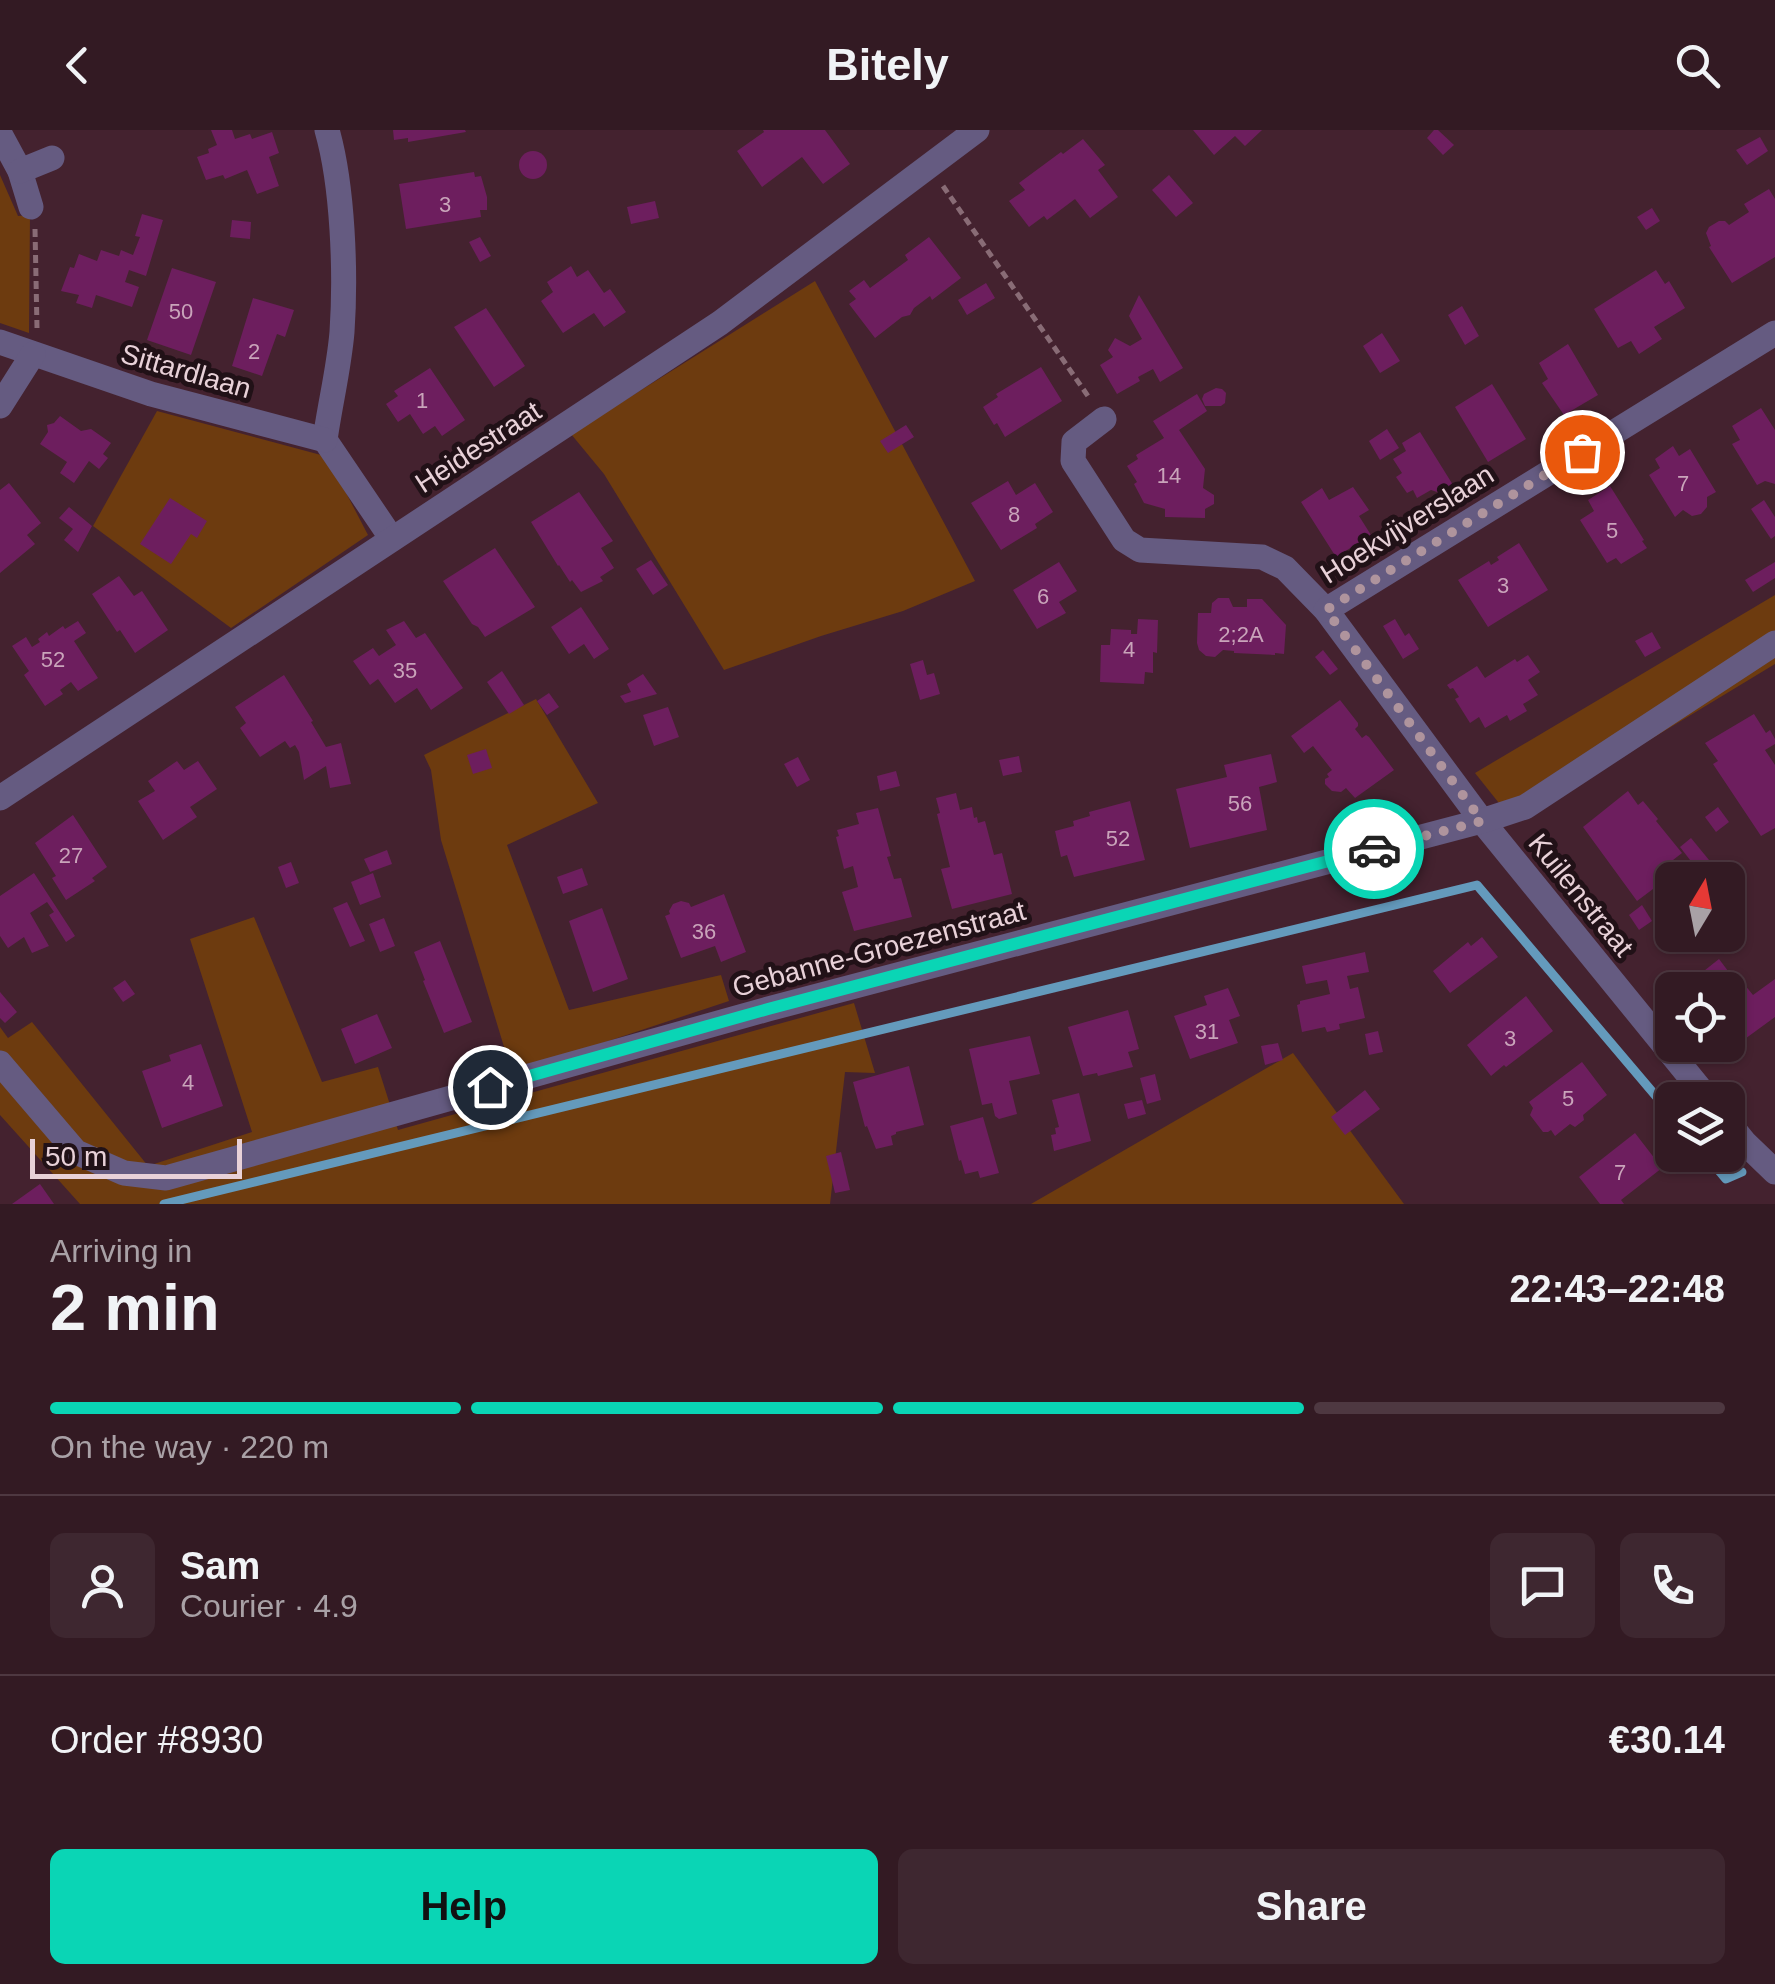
<!DOCTYPE html>
<html lang="en">
<head>
<meta charset="utf-8">
<style>
  body { margin:0; font-family:Helvetica,sans-serif; background:#3e2730; color:#f1f3f6; height:100vh; display:flex; flex-direction:column; font-size:38px; white-space:nowrap }
  * { box-sizing:border-box; margin:0 }
  p { font-size:32px; color:#a9a1a6 }
  .icon { flex:none; width:55px; height:55px; fill:none; stroke:currentColor; stroke-width:2; stroke-linecap:round; stroke-linejoin:round }
  .map { position:relative; height:1074px; overflow:hidden }
  .sheet { display:flex; flex-direction:column; background:#331a23; flex:1 }
  .sheet>* { flex:none }
  .needle { width:65px; rotate:10deg }
  .controls { position:absolute; left:1655px; top:732px; display:grid; gap:20px }
  .controls a { display:grid; place-items:center; width:90px; height:90px; border-radius:15px; background:#331a23; box-shadow:0 2px 8px #0004,0 0 0 2px #4e3841; font-size:50px }
  .scale { position:absolute; left:30px; bottom:25px; width:212px; box-sizing:border-box; padding-left:10px; border:5px solid #e8d1d8; border-top:0; font-size:28px; line-height:35px; white-space:nowrap; color:#e8d1d8; -webkit-text-stroke:8px #211117; paint-order:stroke }
  .pin { position:absolute; display:grid; place-items:center; width:85px; height:85px; color:#fff; margin:-42px; border:5px solid #fff; border-radius:50%; box-shadow:0 2px 10px #0007 }
  .courier { position:absolute; display:grid; place-items:center; width:100px; height:100px; margin:-50px; border:8px solid #0ad5b5; border-radius:50%; background:#fff; color:#222; box-shadow:0 2px 12px #0007 }
  .overview em { font-style:normal; font-weight:700 }
  .overview div { display:flex; flex-direction:column-reverse }
  .overview { display:flex; align-items:center; justify-content:space-between; height:170px; padding:0 50px }
  h1 { font-size:65px; font-weight:700; line-height:75px }
  .bar { display:grid; grid-template-columns:repeat(4,1fr); gap:15px 10px; align-content:center; height:120px; padding:0 50px }
  .bar i { height:12px; border-radius:8px; background:#4e3841 }
  .bar .active { background:#0ad5b5 }
  .bar p { grid-column:span 4 }
  .line { display:flex; align-items:center; gap:25px; padding:0 50px; border-top:2px solid #4e3841 }
  .line div { flex:1 }
  .round { display:grid; place-items:center; flex:none; width:105px; height:105px; border-radius:15px; background:#3e2730 }
  .button { display:flex; gap:20px; margin-top:auto; padding:20px 50px }
  .button a { flex:1; height:115px; border-radius:15px; background:#0ad5b5; color:#111; font-size:40px; font-weight:700; line-height:115px; text-align:center }
  .button a+a { background:#3e2730; color:#f1f3f6 }
  header { display:flex; justify-content:space-between; align-items:center; height:130px; padding:0 50px; background:#331a23; font-size:45px; font-weight:700 }
  .map>svg:first-child { display:block }
</style>
</head>
<body>
<header><svg class="icon" aria-label="back" viewBox="0 0 24 24"><path d="M15 5l-7 7 7 7"/></svg>Bitely<svg class="icon" aria-label="search" viewBox="0 0 24 24"><circle cx="10" cy="10" r="6"/><path d="M15 15l6 6"/></svg></header>
<div class="map">
<svg width="1775" height="1074" viewBox="0 0 1775 1074">
  <rect width="100%" height="100%" fill="#44222f"/>
  <g fill="#6d3b0f">
    <polygon points="0,45 18,86 30,85 29,203 0,193"/>
    <polygon points="815,151 975,451 903,481 821,506 724,540 604,344 571,304"/>
    <polygon points="157,281 321,325 343,357 368,405 231,498 93,396"/>
    <polygon points="1775,465 1775,534 1514,692 1475,643"/>
    <polygon points="536,569 598,673 507,715 569,880 721,845 729,871 512,943 441,710 431,640 424,625"/>
    <polygon points="254,787 322,952 378,937 398,1000 854,873 875,943 845,942 830,1074 80,1074 0,985 0,897 8,908 32,892 148,1036 252,1002 190,809"/>
    <polygon points="1293,923 1404,1074 1031,1074"/>
  </g>
  <g fill="none" stroke-linecap="round" stroke-linejoin="round">
    <g stroke="#649abc" stroke-width="9">
      <polyline points="1706,1025 1726,1049 1742,1042"/>
      <polyline points="164,1074 1477,755 1672,985"/>
    </g>
  </g>
  <g fill="#6d1e5e">
    <polygon points="211,0 232,0 235,9 250,4 252,9 272,2 279,23 269,27 279,56 257,64 247,40 225,49 223,45 206,50 197,27 209,23 208,19 217,15"/>
    <polygon points="393,0 465,0 466,2 408,12 408,8 394,10"/>
    <polygon points="763,0 825,0 850,34 823,54 802,27 762,57 737,21 764,2"/>
    <polygon points="1193,0 1262,0 1245,16 1235,6 1214,25"/>
    <polygon points="1434,0 1438,0 1454,15 1443,25 1427,8"/>
    <polygon points="1760,7 1768,21 1747,35 1736,20"/>
    <polygon points="1083,9 1105,35 1098,40 1118,67 1090,88 1075,69 1047,90 1044,86 1029,97 1009,71 1025,60 1019,53 1061,22 1063,24"/>
    <circle cx="533" cy="35" r="14"/>
    <polygon points="474,42 475,47 481,46 487,67 487,80 480,80 481,87 406,99 399,54"/>
    <polygon points="1169,45 1193,73 1176,87 1152,60"/>
    <polygon points="1769,59 1775,69 1775,127 1732,153 1709,117 1711,116 1706,103 1709,97 1719,91 1725,91 1729,95 1749,82 1744,74"/>
    <polygon points="655,71 659,88 631,94 627,77"/>
    <polygon points="1652,78 1660,91 1646,100 1637,87"/>
    <polygon points="142,84 163,90 146,146 129,140 125,152 139,157 132,177 96,165 92,178 76,173 79,165 61,161 70,137 74,138 79,124 97,131 101,120 119,126 121,120 133,125 140,107 135,106"/>
    <polygon points="232,90 251,92 250,109 230,107"/>
    <polygon points="480,107 491,126 480,132 469,112"/>
    <polygon points="929,107 961,148 932,170 930,166 914,178 910,185 902,187 875,208 849,174 856,169 849,161 864,150 870,158 908,130 905,125"/>
    <polygon points="571,136 577,147 588,140 604,163 610,159 626,182 604,197 594,183 563,203 541,171 553,162 547,152"/>
    <polygon points="172,138 216,152 191,225 147,210"/>
    <polygon points="1656,140 1665,154 1669,151 1685,178 1654,197 1662,209 1639,224 1631,211 1618,218 1594,179"/>
    <polygon points="986,153 995,168 967,185 958,170"/>
    <polygon points="1139,165 1183,238 1160,252 1153,239 1138,247 1140,251 1117,264 1100,235 1113,227 1108,220 1115,208 1130,216 1142,209 1129,186"/>
    <polygon points="253,168 294,180 285,207 277,204 262,246 232,236"/>
    <polygon points="1462,176 1479,206 1465,215 1448,185"/>
    <polygon points="486,178 525,236 494,257 454,197"/>
    <polygon points="1382,203 1400,231 1380,243 1363,216"/>
    <polygon points="1568,214 1598,265 1564,285 1542,253 1548,249 1539,233"/>
    <polygon points="1041,237 1062,271 1005,307 997,293 994,295 983,277 998,267 996,264"/>
    <polygon points="430,238 465,290 442,306 435,296 423,304 410,284 398,292 386,274 398,266 394,261"/>
    <polygon points="1492,254 1526,309 1488,332 1455,277"/>
    <polygon points="1216,258 1222,259 1226,263 1225,273 1221,276 1205,276 1202,269 1204,264"/>
    <polygon points="1197,264 1207,281 1179,300 1205,339 1203,358 1214,365 1214,374 1205,379 1205,388 1165,387 1165,379 1144,373 1134,354 1137,352 1127,336 1138,329 1136,325 1164,308 1153,291"/>
    <polygon points="1761,278 1775,300 1775,354 1765,351 1757,355 1732,314 1740,310 1732,296"/>
    <polygon points="60,286 81,301 91,299 111,313 103,324 108,328 99,339 89,331 74,353 60,343 67,332 40,314 48,302 47,295 54,293"/>
    <polygon points="906,295 914,307 888,323 880,311"/>
    <polygon points="1387,299 1399,318 1380,330 1369,311"/>
    <polygon points="1420,302 1453,355 1440,363 1431,360 1417,368 1413,360 1407,363 1396,347 1402,343 1393,329 1406,321 1402,313"/>
    <polygon points="1673,316 1679,326 1690,319 1716,362 1707,367 1707,377 1701,384 1692,386 1683,380 1675,387 1649,345 1660,338 1655,329"/>
    <polygon points="1008,351 1016,365 1035,353 1053,382 1035,394 1037,398 1001,420 971,373"/>
    <polygon points="9,353 41,393 27,405 35,414 0,443 0,360"/>
    <polygon points="1610,356 1644,410 1642,411 1647,418 1621,434 1616,428 1607,433 1580,390 1594,381 1588,370"/>
    <polygon points="1353,357 1369,380 1359,386 1371,405 1336,427 1301,372 1322,358 1329,370"/>
    <polygon points="579,362 613,411 601,418 614,438 600,447 603,451 581,462 572,450 570,452 559,435 558,436 531,392"/>
    <polygon points="170,368 207,391 197,408 191,404 171,434 140,414"/>
    <polygon points="1764,370 1775,387 1775,406 1771,409 1751,379"/>
    <polygon points="69,377 92,396 78,422 64,410 73,399 59,388"/>
    <polygon points="1519,413 1548,460 1488,497 1458,450 1489,431 1491,435 1499,430 1497,427"/>
    <polygon points="495,418 535,477 485,507 478,497 472,494 443,451"/>
    <polygon points="651,430 668,455 653,465 636,439"/>
    <polygon points="1059,432 1077,461 1059,472 1066,483 1037,499 1013,460"/>
    <polygon points="1775,432 1775,448 1753,462 1745,450"/>
    <polygon points="119,446 134,466 142,461 168,500 135,523 120,500 117,502 92,464"/>
    <polygon points="1218,468 1229,468 1233,477 1247,477 1247,469 1262,469 1286,495 1284,524 1275,523 1275,525 1234,523 1234,521 1223,520 1215,527 1206,526 1199,520 1197,513 1198,483 1211,483 1212,473"/>
    <polygon points="581,477 609,519 594,529 584,514 569,524 551,497"/>
    <polygon points="1138,489 1158,490 1157,523 1153,522 1153,543 1145,542 1144,554 1100,552 1101,515 1110,515 1111,499 1131,500 1131,504 1137,504"/>
    <polygon points="1395,489 1405,506 1409,503 1419,519 1403,529 1383,496"/>
    <polygon points="78,491 86,503 74,511 98,548 78,561 71,552 60,560 63,564 45,576 24,545 29,541 12,516 26,507 32,517 40,512 38,509 47,502 49,506 63,496 65,499"/>
    <polygon points="404,491 416,508 425,503 463,558 431,580 417,558 395,573 378,549 370,555 353,531 373,518 379,526 396,515 386,500"/>
    <polygon points="1652,502 1661,518 1645,527 1635,511"/>
    <polygon points="1323,520 1338,539 1330,545 1315,527"/>
    <polygon points="1528,525 1540,542 1528,550 1538,565 1523,574 1527,581 1510,591 1507,585 1485,598 1479,587 1470,593 1455,569 1459,567 1453,558 1450,559 1447,555 1477,536 1485,548 1515,529 1517,532"/>
    <polygon points="923,530 927,545 934,543 940,564 920,570 910,534"/>
    <polygon points="502,541 524,575 509,584 487,552"/>
    <polygon points="643,544 657,564 625,573 620,566 631,562 627,554"/>
    <polygon points="284,545 313,591 311,592 326,617 341,613 351,654 330,658 326,636 304,650 299,622 295,615 290,618 285,611 260,627 240,598 246,593 235,577"/>
    <polygon points="549,563 559,577 547,585 537,571"/>
    <polygon points="1340,570 1358,593 1358,596 1355,599 1362,608 1366,605 1369,607 1394,640 1355,668 1346,658 1341,662 1332,661 1325,654 1325,649 1329,647 1327,644 1332,640 1313,616 1304,623 1291,606"/>
    <polygon points="668,577 679,607 654,616 643,585"/>
    <polygon points="1754,584 1766,603 1770,600 1775,609 1775,614 1765,620 1775,635 1775,698 1761,706 1713,634 1718,631 1705,613"/>
    <polygon points="486,619 492,638 473,644 467,625"/>
    <polygon points="1271,624 1277,652 1259,657 1267,700 1190,718 1176,659 1227,647 1224,635"/>
    <polygon points="1019,626 1022,642 1003,646 999,630"/>
    <polygon points="798,627 810,650 797,657 784,634"/>
    <polygon points="177,631 184,640 198,631 217,659 190,677 197,687 163,710 138,671 155,661 148,651"/>
    <polygon points="896,641 900,656 880,661 877,646"/>
    <polygon points="1628,661 1638,675 1643,671 1658,689 1656,691 1682,723 1655,744 1661,753 1637,771 1583,697"/>
    <polygon points="956,663 960,680 972,677 974,688 977,687 978,693 985,691 994,725 1002,723 1012,764 952,779 941,739 950,737 937,684 940,683 936,668"/>
    <polygon points="1130,671 1145,730 1074,747 1067,725 1061,727 1055,701 1074,696 1073,691 1090,686 1089,682"/>
    <polygon points="1718,677 1729,692 1716,702 1705,687"/>
    <polygon points="878,678 891,726 887,727 894,749 901,748 912,787 854,801 842,762 858,757 853,736 844,739 836,707 839,706 837,700 859,694 856,683"/>
    <polygon points="73,685 107,737 92,748 95,751 66,770 52,748 56,746 35,713"/>
    <polygon points="1691,708 1709,730 1697,739 1680,717"/>
    <polygon points="387,720 392,734 370,742 364,729"/>
    <polygon points="291,732 299,753 286,758 278,737"/>
    <polygon points="582,738 588,755 563,764 557,747"/>
    <polygon points="34,743 75,806 66,812 49,785 54,782 47,772 30,783 49,816 32,823 24,807 8,818 0,806 0,766"/>
    <polygon points="373,743 381,767 360,775 351,752"/>
    <polygon points="724,764 746,822 721,832 715,816 681,828 665,786 670,784 669,781 673,774 681,771 689,773 691,777"/>
    <polygon points="347,772 365,811 350,817 333,778"/>
    <polygon points="1642,775 1652,791 1639,800 1629,785"/>
    <polygon points="602,778 628,849 593,862 569,791"/>
    <polygon points="384,788 395,816 380,822 369,794"/>
    <polygon points="1482,807 1498,827 1450,863 1433,841 1468,812 1471,816"/>
    <polygon points="440,811 472,892 444,903 423,851 425,850 414,822"/>
    <polygon points="1365,822 1369,842 1347,846 1350,859 1358,857 1365,888 1339,894 1340,899 1327,902 1325,897 1302,902 1297,875 1300,874 1300,871 1330,864 1327,850 1306,854 1302,836"/>
    <polygon points="1719,829 1740,857 1744,854 1753,865 1775,849 1775,887 1738,914 1728,900 1728,860 1696,860 1690,852"/>
    <polygon points="125,850 135,864 123,872 113,858"/>
    <polygon points="1228,858 1240,886 1229,890 1238,913 1190,929 1174,886 1207,875 1204,866"/>
    <polygon points="0,862 17,882 5,893 0,888"/>
    <polygon points="1526,866 1553,901 1506,937 1504,935 1491,946 1467,915"/>
    <polygon points="1128,880 1139,919 1128,922 1133,937 1098,946 1097,943 1083,946 1068,897"/>
    <polygon points="377,884 392,918 355,934 341,899"/>
    <polygon points="1378,901 1383,922 1369,925 1365,904"/>
    <polygon points="1030,906 1040,944 1009,951 1017,984 999,989 995,986 992,973 982,975 969,919"/>
    <polygon points="1278,913 1283,930 1265,935 1261,916"/>
    <polygon points="201,914 223,976 162,998 142,941 171,931 169,925"/>
    <polygon points="1582,932 1607,965 1583,985 1584,990 1575,997 1570,994 1555,1006 1551,1000 1548,1002 1543,1002 1530,985 1533,978 1529,972"/>
    <polygon points="909,936 924,995 896,1002 896,1004 891,1006 893,1015 876,1019 867,996 865,997 853,952"/>
    <polygon points="1155,944 1161,970 1147,974 1140,948"/>
    <polygon points="1365,960 1380,979 1345,1005 1331,987"/>
    <polygon points="1079,963 1091,1011 1054,1021 1051,1005 1056,1004 1055,998 1059,997 1052,970"/>
    <polygon points="1142,970 1146,984 1128,989 1124,974"/>
    <polygon points="983,987 999,1043 980,1048 978,1041 965,1044 961,1030 959,1031 950,996"/>
    <polygon points="1635,1003 1662,1038 1621,1070 1624,1074 1600,1074 1579,1047"/>
    <polygon points="841,1022 850,1060 835,1063 826,1026"/>
    <polygon points="40,1054 54,1074 12,1074"/>
  </g>
  <g fill="none" stroke-linecap="round" stroke-linejoin="round">
    <g stroke="#896c76" stroke-width="5" stroke-dasharray="8 5" stroke-linecap="butt">
      <polyline points="943,56 1090,269"/>
      <polyline points="35,99 37,198"/>
    </g>
    <g stroke="#655b81" stroke-width="25">
      <path d="M327,0C343,56 346,143 342,202C339,238 330,274 325,310L392,409"/>
      <polyline points="0,4 20,41 31,77"/>
      <polyline points="20,41 52,28"/>
      <polyline points="0,212 151,264 325,310"/>
      <polyline points="0,276 33,224"/>
      <polyline points="1104,289 1074,312 1073,331 1124,410 1140,420 1262,427 1285,438 1326,480 1482,691 1709,970"/>
      <polyline points="1326,480 1775,203"/>
      <polyline points="0,668 720,193 977,0"/>
      <polyline points="0,933 76,1022 124,1043 166,1048 768,879 1482,691 1525,677 1775,513"/>
      <polyline points="1728,992 1745,1013 1775,1042"/>
    </g>
  </g>
  <g fill="none" stroke-linecap="round" stroke-linejoin="round">
    <polyline stroke="#af949d" stroke-width="10" stroke-dasharray="0 18" points="1374,719 1482,691 1326,480 1582,322"/>
    <polyline stroke="#0ad5b5" stroke-width="12" points="490,957 768,879 1374,719"/>
  </g>
  <g text-anchor="middle" dominant-baseline="central" stroke-width="10" stroke-linejoin="round" paint-order="stroke">
    <g font-size="22" fill="#c9a4ba">
      <text x="445" y="74">3</text>
      <text x="181" y="181">50</text>
      <text x="254" y="221">2</text>
      <text x="422" y="270">1</text>
      <text x="1169" y="345">14</text>
      <text x="1683" y="353">7</text>
      <text x="1014" y="384">8</text>
      <text x="1612" y="400">5</text>
      <text x="1503" y="455">3</text>
      <text x="1043" y="466">6</text>
      <text x="1241" y="504">2;2A</text>
      <text x="1129" y="519">4</text>
      <text x="53" y="529">52</text>
      <text x="405" y="540">35</text>
      <text x="1240" y="673">56</text>
      <text x="1118" y="708">52</text>
      <text x="71" y="725">27</text>
      <text x="704" y="801">36</text>
      <text x="1207" y="901">31</text>
      <text x="1510" y="908">3</text>
      <text x="188" y="952">4</text>
      <text x="1568" y="968">5</text>
      <text x="1620" y="1042">7</text>
    </g>
    <g font-size="28" fill="#e8d1d8" stroke="#211117">
      <text transform="translate(186 241) rotate(16)">Sittardlaan</text>
      <text transform="translate(478 317) rotate(-33)">Heidestraat</text>
      <text transform="translate(1407 394) rotate(-32)">Hoekvijverslaan</text>
      <text transform="translate(1581 765) rotate(51)">Kuilenstraat</text>
      <text transform="translate(879 819) rotate(-15)">Gebanne-Groezenstraat</text>
    </g>
  </g>
</svg>
<div class="controls">
<a><svg class="needle" viewBox="-14 -14 28 28"><path d="M0-13l5 13h-10z" fill="#e53935"/><path d="M0 13l5-13h-10z" fill="#a9a1a6"/></svg></a>
<a><svg class="icon" aria-label="locate" viewBox="0 0 24 24"><circle cx="12" cy="12" r="6"/><path d="M12 2v4M12 18v4M2 12h4M18 12h4"/></svg></a>
<a><svg class="icon" aria-label="layers" viewBox="0 0 24 24"><path d="M12 4l9 5-9 5-9-5zM3 14l9 5 9-5"/></svg></a>
</div>
<div class="scale">50 m</div>
<div class="pin" style="left:1582px;top:322px;background:#ea580c"><svg class="icon" aria-label="bag" viewBox="0 0 24 24"><path d="M5 8h14l-1 12H6zM9 8a3 3 0 0 1 6 0"/></svg></div>
<div class="pin" style="left:490px;top:957px;background:#1f2937"><svg class="icon" aria-label="home" viewBox="0 0 24 24"><path d="M3 11l9-7 9 7M6 9v11h12V9"/></svg></div>
<div class="courier" style="left:1374px;top:719px"><svg class="icon" aria-label="car" viewBox="0 0 24 24"><path d="M5 17H2v-5l4-1 3-4h7l3 4 3 1v5h-3M9 17h6M6 11h13"/><circle cx="7" cy="17" r="2"/><circle cx="17" cy="17" r="2"/></svg></div>
</div>
<section class="sheet">
<div class="overview"><div><h1>2 min</h1><p>Arriving in</p></div><em>22:43–22:48</em></div>
<div class="bar"><i class="active"></i><i class="active"></i><i class="active"></i><i></i><p>On the way · 220 m</p></div>
<div class="line" style="height:180px"><a class="round"><svg class="icon" aria-label="person" viewBox="0 0 24 24"><circle cx="12" cy="8" r="4"/><path d="M4 21q1-7 8-7t8 7"/></svg></a><div><b>Sam</b><p>Courier · 4.9</p></div><a class="round"><svg class="icon" aria-label="chat" viewBox="0 0 24 24"><path d="M4 5h16v11H9l-5 4z"/></svg></a><a class="round"><svg class="icon" aria-label="phone" viewBox="0 0 24 24"><path d="M5 4h4l2 5-3 2q2 4 5 5l2-3 5 2v4C11 20 4 13 5 4z"/></svg></a></div>
<div class="line" style="height:130px"><div>Order #8930</div><b>€30.14</b></div>
<div class="button"><a>Help</a><a>Share</a></div>
</section>
</body>
</html>
